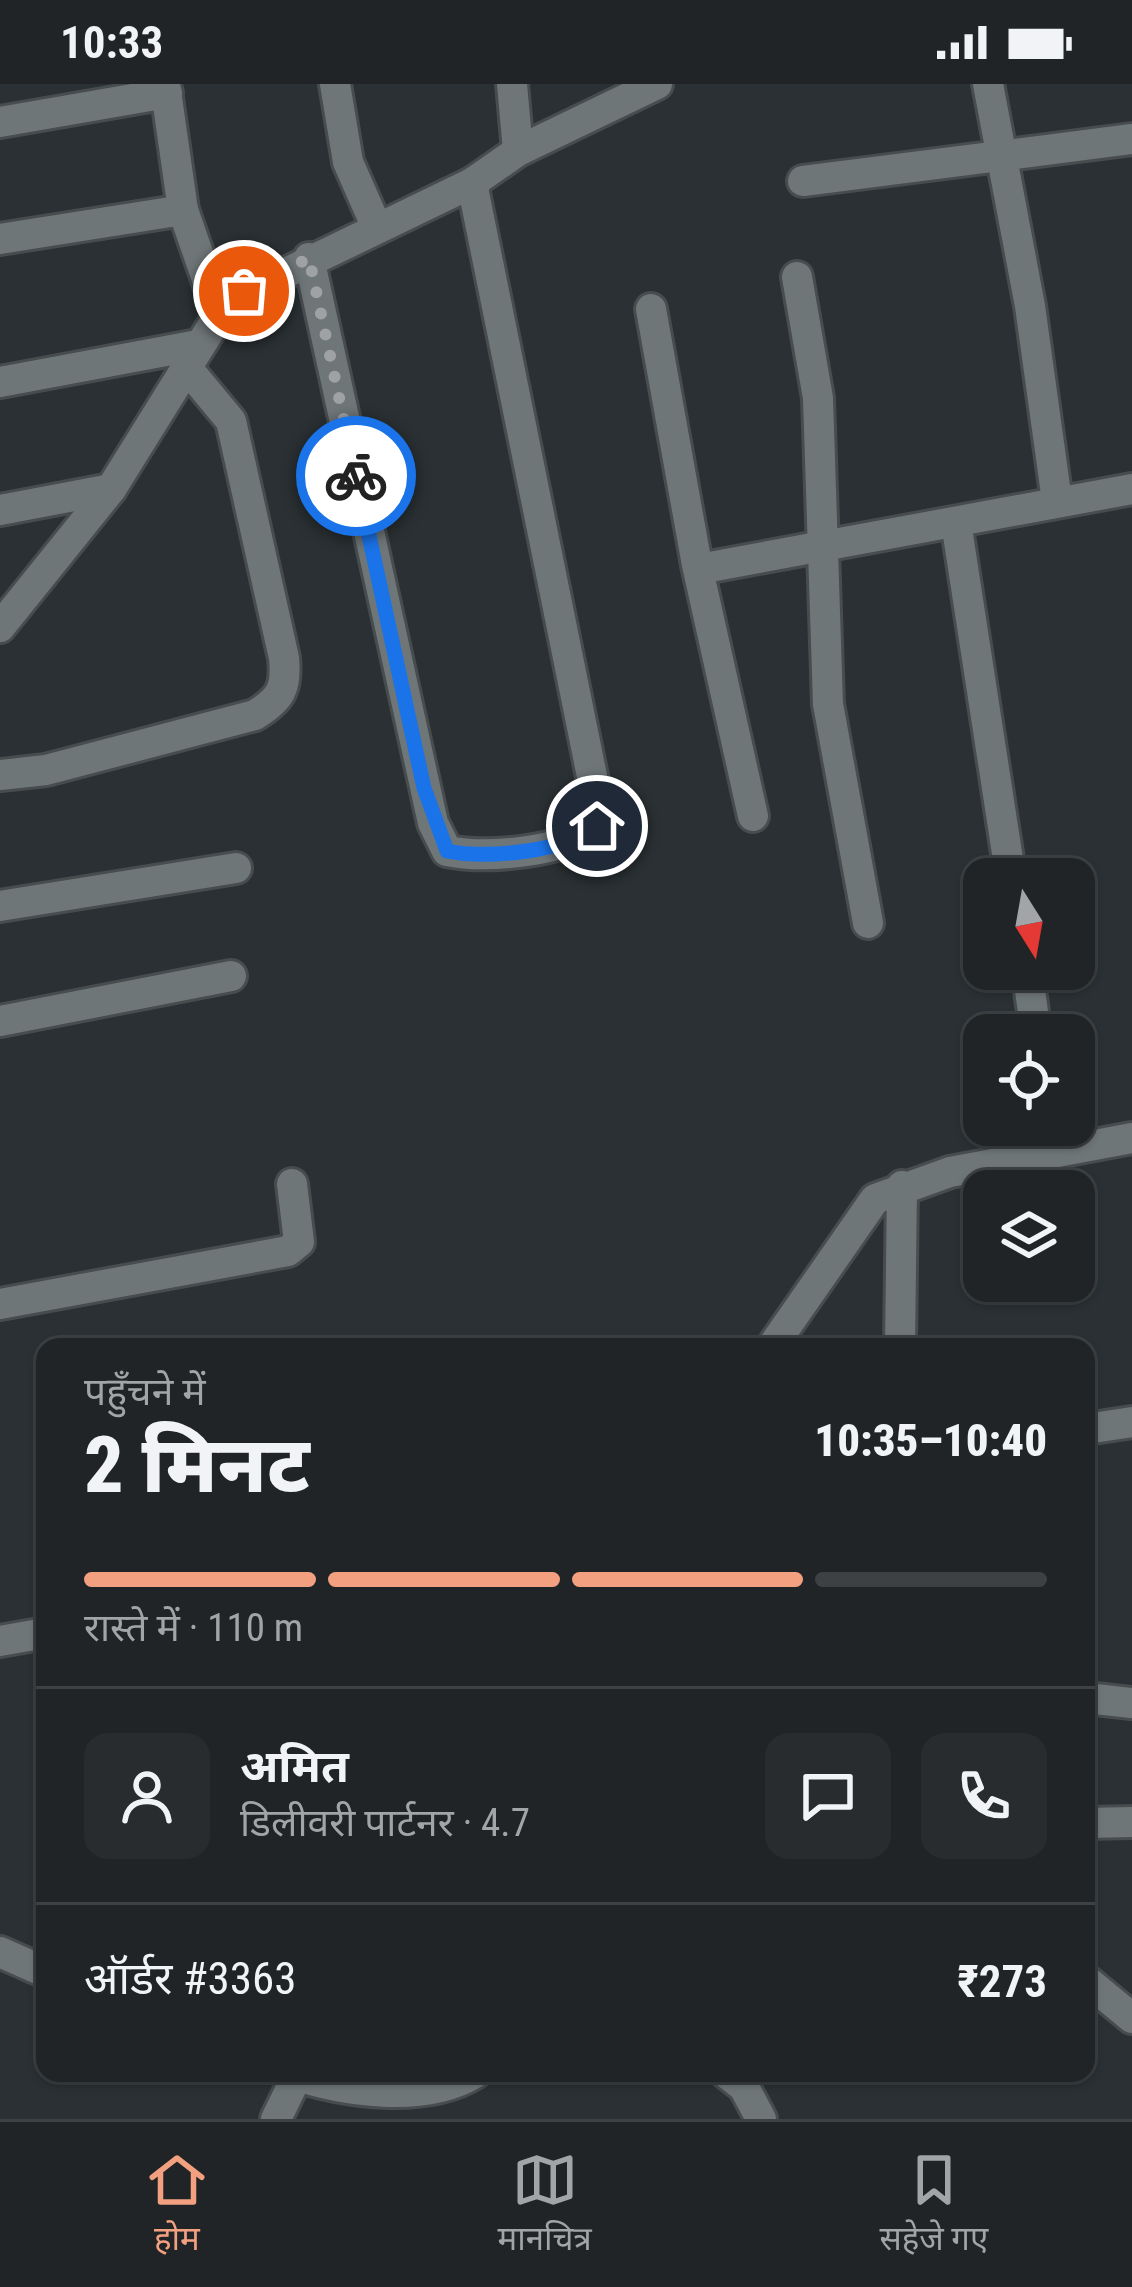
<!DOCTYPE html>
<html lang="hi">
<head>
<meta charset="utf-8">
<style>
  body { margin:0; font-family:"Roboto Condensed","Noto Sans Devanagari",sans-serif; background:#282c2e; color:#f1f3f6; height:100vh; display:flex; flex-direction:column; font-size:45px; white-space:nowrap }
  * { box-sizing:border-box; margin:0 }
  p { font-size:39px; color:#a2a4a7 }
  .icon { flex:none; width:66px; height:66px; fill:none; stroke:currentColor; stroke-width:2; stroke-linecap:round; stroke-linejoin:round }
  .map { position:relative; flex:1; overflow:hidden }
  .details { position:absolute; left:36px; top:1254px; width:1059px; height:744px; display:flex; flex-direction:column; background:#202426; border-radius:24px; box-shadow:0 3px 9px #0004,0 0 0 3px #3d4143 }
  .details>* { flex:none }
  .needle { width:78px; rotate:169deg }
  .fabs { position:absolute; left:963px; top:774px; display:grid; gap:24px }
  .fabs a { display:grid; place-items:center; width:132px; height:132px; border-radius:24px; background:#202426; box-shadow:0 3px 9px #0004,0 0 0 3px #3d4143; font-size:60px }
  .pin { position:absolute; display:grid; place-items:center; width:102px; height:102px; color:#fff; margin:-51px; border:6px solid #fff; border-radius:50%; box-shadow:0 3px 12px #0007 }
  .courier { position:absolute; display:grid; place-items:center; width:120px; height:120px; margin:-60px; border:9px solid #1a73e8; border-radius:50%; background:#fff; color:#222; box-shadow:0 3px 15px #0007 }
  .head em { font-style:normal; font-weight:800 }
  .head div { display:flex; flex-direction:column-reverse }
  .head { display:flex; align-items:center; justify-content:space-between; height:204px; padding:0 48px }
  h1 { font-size:78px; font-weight:800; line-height:90px }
  .bar { display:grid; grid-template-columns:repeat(4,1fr); gap:18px 12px; align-content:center; height:144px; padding:0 48px }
  .bar i { height:15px; border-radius:9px; background:#3d4143 }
  .bar .on { background:#f2a080 }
  .bar p { grid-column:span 4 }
  .line { display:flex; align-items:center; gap:30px; padding:0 48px; border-top:3px solid #3d4143 }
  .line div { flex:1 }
  .round { display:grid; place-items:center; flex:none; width:126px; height:126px; border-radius:24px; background:#282c2e }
  .status { display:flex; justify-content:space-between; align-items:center; height:84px; padding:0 60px; background:#202426; direction:ltr }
  .status svg { height:33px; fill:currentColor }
  .menu { display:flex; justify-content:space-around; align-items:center; height:168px; border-top:3px solid #3d4143; background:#202426; font-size:33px; color:#a2a4a7 }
  .menu a { display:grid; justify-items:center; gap:6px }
  .menu .on { color:#f2a080 }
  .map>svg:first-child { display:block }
</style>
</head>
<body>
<div class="status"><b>10:33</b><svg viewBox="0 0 49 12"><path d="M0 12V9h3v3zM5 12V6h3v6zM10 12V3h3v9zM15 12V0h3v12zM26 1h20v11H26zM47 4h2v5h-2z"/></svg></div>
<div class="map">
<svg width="1132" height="2035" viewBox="0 0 1132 2035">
  <rect width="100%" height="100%" fill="#2a3033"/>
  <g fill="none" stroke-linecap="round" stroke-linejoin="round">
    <g stroke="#474c4e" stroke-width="36">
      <g id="minor">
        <polyline points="165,0 183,126 218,227"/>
        <polyline points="335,0 348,78 377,144"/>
        <polyline points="512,0 518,67"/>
        <polyline points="988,0 1030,222 1057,417"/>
        <polyline points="0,38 167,9"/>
        <polyline points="803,97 1132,55"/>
        <polyline points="0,155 183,126"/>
        <path d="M309,174L433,739L447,767C487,775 566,768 597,742L598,722L472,99"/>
        <polyline points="797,193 818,314 828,620 868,839"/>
        <polyline points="651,225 697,481 753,732"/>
        <polyline points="0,298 198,261"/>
        <polyline points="0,426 111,405"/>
        <polyline points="956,438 1011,795"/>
        <polyline points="699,485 1132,405"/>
        <polyline points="0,543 111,405 228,217 472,99 518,67 657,0"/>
        <path d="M0,691L46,686L255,631C281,615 287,604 284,574L231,337L187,284"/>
        <polyline points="0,822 236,784"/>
        <polyline points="1027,885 1033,928"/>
        <polyline points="0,937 231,892"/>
        <polyline points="0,1220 288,1167 299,1158 292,1100"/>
        <polyline points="772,1263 875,1115 950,1088 1132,1054"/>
        <polyline points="900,1263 902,1102"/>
        <polyline points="1086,1345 1132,1338"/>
        <polyline points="0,1557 45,1549"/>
        <polyline points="1086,1614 1132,1619"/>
        <polyline points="1086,1739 1132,1738"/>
        <polyline points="0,1868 45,1888"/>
        <polyline points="1086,1896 1132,1934"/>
        <path d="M289,1989C342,2008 425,2020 475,1989"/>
        <polyline points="726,1989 744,2003 761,2035"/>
        <polyline points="276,2035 297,1992"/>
      </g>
    </g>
    <use href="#minor" stroke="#6f7678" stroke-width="30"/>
  </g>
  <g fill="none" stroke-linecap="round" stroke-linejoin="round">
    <polyline stroke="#9ea2a4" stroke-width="12" stroke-dasharray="0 21.6" points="244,207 309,174 356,392"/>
    <path stroke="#1a73e8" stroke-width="15" d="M356,392L424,704L447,767C487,775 566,768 597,742"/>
  </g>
</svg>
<div class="fabs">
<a><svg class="needle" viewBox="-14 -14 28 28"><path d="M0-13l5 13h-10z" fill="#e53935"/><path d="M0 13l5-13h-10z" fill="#a2a4a7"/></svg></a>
<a><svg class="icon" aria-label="locate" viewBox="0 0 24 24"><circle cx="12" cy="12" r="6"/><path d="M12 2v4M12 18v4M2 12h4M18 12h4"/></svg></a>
<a><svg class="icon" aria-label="layers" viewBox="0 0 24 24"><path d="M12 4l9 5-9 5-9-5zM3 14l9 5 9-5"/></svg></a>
</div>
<div class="pin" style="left:244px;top:207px;background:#ea580c"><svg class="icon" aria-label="bag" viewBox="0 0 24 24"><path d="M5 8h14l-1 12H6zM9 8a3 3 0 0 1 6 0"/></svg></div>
<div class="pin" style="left:597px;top:742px;background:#1f2937"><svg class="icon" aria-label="home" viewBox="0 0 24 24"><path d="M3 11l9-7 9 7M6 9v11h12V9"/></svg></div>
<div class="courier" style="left:356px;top:392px"><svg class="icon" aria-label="bike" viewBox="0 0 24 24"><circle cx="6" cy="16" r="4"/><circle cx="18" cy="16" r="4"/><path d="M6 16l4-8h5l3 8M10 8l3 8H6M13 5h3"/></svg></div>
<section class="details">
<div class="head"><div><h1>2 मिनट</h1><p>पहुँचने में</p></div><em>10:35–10:40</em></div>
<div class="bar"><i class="on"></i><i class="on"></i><i class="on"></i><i></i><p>रास्ते में · 110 m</p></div>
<div class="line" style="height:216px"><a class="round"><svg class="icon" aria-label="person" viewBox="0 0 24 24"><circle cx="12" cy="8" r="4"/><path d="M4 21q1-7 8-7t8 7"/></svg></a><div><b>अमित</b><p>डिलीवरी पार्टनर · 4.7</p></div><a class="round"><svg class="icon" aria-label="chat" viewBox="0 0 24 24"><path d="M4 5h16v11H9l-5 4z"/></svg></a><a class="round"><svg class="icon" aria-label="phone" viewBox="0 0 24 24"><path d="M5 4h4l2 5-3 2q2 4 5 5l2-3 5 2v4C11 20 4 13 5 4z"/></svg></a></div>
<div class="line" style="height:156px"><div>ऑर्डर #3363</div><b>₹273</b></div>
</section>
</div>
<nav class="menu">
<a class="on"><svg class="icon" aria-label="home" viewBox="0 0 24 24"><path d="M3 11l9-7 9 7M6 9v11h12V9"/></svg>होम</a>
<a><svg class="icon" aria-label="map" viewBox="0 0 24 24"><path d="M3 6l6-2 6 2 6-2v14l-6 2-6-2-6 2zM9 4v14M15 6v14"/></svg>मानचित्र</a>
<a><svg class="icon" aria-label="saved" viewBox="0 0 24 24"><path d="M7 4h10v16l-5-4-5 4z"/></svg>सहेजे गए</a>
</nav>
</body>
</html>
